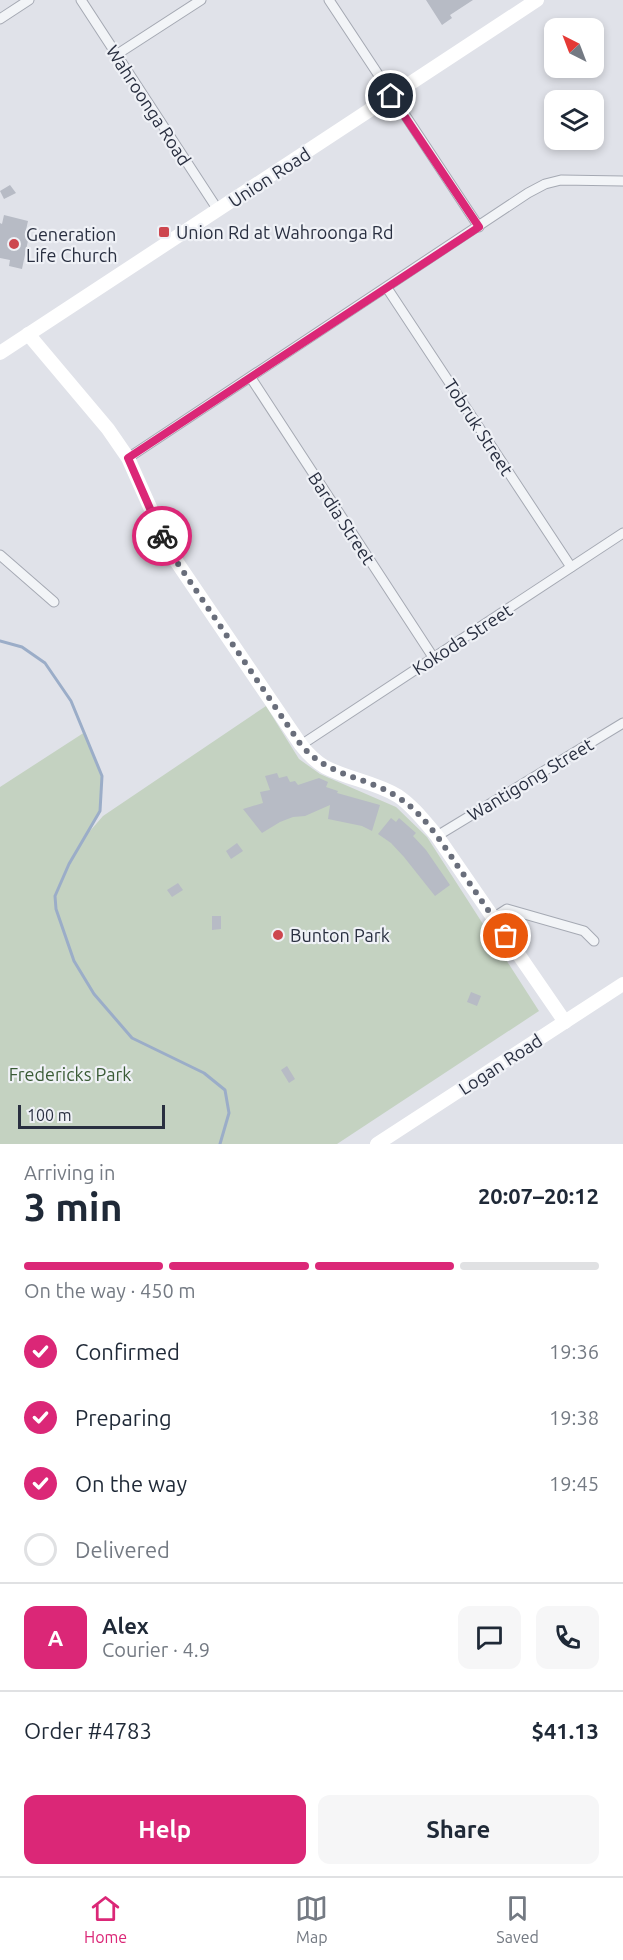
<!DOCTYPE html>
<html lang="en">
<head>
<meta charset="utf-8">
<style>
  body { margin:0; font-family:Ubuntu,sans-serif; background:#f6f6f7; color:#1f2937; height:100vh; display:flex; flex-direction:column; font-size:22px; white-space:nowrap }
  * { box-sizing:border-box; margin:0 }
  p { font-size:20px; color:#747a83 }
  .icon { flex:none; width:33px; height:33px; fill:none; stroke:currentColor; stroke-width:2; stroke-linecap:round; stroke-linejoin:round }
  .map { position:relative; height:1144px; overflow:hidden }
  .details { display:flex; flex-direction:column; background:#fff; flex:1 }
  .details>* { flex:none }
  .needle { width:39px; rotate:318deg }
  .tools { position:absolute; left:544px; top:18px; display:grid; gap:12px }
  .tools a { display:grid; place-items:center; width:60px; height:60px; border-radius:12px; background:#fff; box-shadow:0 3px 9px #0003; font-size:30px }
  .scale { position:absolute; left:18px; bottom:15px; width:147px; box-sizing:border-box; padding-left:6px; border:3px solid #292f40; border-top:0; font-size:16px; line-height:21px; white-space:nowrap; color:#292f40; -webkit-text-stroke:4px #eff1f6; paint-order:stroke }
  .pin { position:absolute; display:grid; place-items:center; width:51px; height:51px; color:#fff; margin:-26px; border:3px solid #fff; border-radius:50%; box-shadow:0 2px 6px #0007 }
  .courier { position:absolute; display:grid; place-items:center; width:60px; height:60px; margin:-30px; border:4px solid #db2777; border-radius:50%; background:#fff; color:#222; box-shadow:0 2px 8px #0007 }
  .head em { font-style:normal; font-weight:600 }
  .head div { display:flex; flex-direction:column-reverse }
  .head { display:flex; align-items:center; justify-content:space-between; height:102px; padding:0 24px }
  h1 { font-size:39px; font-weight:600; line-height:45px }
  .bar { display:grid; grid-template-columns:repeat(4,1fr); gap:9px 6px; align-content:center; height:72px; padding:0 24px }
  .bar i { height:8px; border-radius:4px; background:#e0e1e3 }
  .bar .current { background:#db2777 }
  .bar p { grid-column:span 4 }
  .line { display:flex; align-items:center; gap:15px; padding:0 24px; border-top:2px solid #e0e1e3 }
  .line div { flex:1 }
  .round { display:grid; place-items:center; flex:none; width:63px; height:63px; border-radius:12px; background:#f6f6f7 }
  ol { padding:0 24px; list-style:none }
  li { display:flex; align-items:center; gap:18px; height:66px }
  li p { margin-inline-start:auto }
  li .icon { padding:6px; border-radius:50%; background:#db2777; color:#fff; stroke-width:4 }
  li:last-child { color:#747a83 }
  li i { width:33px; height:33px; border:3px solid #e0e1e3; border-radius:50% }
  .primary-button { display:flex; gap:12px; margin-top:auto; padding:12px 24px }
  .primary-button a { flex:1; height:69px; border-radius:12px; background:#db2777; color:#fff; font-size:24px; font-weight:600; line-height:69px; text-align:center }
  .primary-button a+a { background:#f6f6f7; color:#1f2937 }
  .tabs { display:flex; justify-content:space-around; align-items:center; height:84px; border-top:2px solid #e0e1e3; background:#fff; font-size:16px; color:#747a83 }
  .tabs a { display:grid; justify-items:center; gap:3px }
  .tabs .current { color:#db2777 }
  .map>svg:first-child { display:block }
</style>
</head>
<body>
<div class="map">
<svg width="623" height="1144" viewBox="0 0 623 1144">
  <rect width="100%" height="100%" fill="#e0e2e9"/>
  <polygon fill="#c4d2c1" points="266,706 299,759 320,774 396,807 427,837 539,1011 337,1144 0,1144 0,787 85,732 102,776 100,811 90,831 103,816"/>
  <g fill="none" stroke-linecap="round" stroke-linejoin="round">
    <polyline stroke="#9badc8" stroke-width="3" points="0,641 22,647 45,663 71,701 102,776 100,811 69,864 55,896 56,909 74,961 94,994 132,1038 204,1073 225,1090 229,1113 220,1144"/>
  </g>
  <g fill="#b7bbc5">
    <polygon points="426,0 473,0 450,15 452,18 442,25"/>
    <polygon points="10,185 16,193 4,199 0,191"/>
    <polygon points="4,215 28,221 26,230 30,231 22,269 9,266 10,260 0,258 0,223 2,224"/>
    <polygon points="277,773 279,778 287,776 290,782 295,781 298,785 319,778 328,782 326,787 338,791 337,793 380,805 372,831 362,826 328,819 330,805 305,816 293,817 280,822 262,833 243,809 263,803 260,792 270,790 265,776"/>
    <polygon points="391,818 396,822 399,818 416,833 413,836 426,850 450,885 435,896 404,857 391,843 378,834"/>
    <polygon points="237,843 243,851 231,859 226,851"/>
    <polygon points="178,883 183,890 172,897 167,890"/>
    <polygon points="212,916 221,916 221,929 212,930"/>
    <polygon points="471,992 481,996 477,1006 467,1002"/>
    <polygon points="287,1066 295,1079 289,1083 281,1070"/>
  </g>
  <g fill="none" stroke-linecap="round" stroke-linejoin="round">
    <g stroke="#a5a9b3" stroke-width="11">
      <g id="street">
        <polyline points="81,0 218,210"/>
        <polyline points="329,0 479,227"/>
        <polyline points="0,19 29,0"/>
        <polyline points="116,55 201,0"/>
        <polyline points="387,288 571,567"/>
        <polyline points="251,378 433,657"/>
        <polyline points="128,458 528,193 545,184 561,180 623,181"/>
        <polyline points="0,555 54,602"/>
        <polyline points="301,745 623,533"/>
        <polyline points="437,836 623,723"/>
        <polyline points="493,918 507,909 584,931 594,941"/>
      </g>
    </g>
    <use href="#street" stroke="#f2f4f7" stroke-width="9"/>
    <g stroke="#fff" stroke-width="14">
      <path d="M28,334L108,429L128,458L170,552L301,745C308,754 315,761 325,767C348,779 375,782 398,796C413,806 425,822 437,836L565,1022"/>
      <polyline points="0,353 537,0"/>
      <polyline points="377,1144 623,984"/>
    </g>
  </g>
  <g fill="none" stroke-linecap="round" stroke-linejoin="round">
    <path stroke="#696e7b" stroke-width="6" stroke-dasharray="0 10.8" d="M162,536L170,552L301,745C329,777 362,775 396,796C423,812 442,843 459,868C475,891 490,913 506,936"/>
    <polyline stroke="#db2777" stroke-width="8" points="162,536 128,458 479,227 391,96"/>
  </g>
  <g fill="#cd464e" stroke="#eff1f6" stroke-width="2">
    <rect x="158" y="226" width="12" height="12" rx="3"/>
    <circle cx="14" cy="244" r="6"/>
    <circle cx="278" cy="935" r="6"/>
  </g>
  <g text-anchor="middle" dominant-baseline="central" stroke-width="4.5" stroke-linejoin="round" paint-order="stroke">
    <g font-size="18" fill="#292f40" stroke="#eff1f6">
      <text transform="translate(149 105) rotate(57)">Wahroonga Road</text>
      <text transform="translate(269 177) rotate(-33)">Union Road</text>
      <text transform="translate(479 427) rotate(57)">Tobruk Street</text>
      <text transform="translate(342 518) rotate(57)">Bardia Street</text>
      <text transform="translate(462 639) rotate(-33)">Kokoda Street</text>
      <text transform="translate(530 779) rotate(-31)">Wantigong Street</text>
      <text transform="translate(500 1064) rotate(-33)">Logan Road</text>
    </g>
    <g font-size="18" fill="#292f40" stroke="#eff1f6" text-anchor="start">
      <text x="176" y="232">Union Rd at Wahroonga Rd</text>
      <text x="26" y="234">Generation<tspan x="26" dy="21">Life Church</tspan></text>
      <text x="290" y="935">Bunton Park</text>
    </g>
    <g font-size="18" fill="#3a5b36" stroke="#eff1f6">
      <text x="70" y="1074">Fredericks Park</text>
    </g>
  </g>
</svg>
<div class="tools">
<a><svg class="needle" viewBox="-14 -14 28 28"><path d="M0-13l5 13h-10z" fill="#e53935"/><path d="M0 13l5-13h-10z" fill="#747a83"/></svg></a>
<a><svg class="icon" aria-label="layers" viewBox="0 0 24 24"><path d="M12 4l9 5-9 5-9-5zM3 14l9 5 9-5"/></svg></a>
</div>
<div class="scale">100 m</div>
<div class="pin" style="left:506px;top:936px;background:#ea580c"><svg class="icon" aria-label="bag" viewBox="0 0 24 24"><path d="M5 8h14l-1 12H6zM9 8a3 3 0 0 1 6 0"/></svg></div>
<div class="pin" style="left:391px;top:96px;background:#1f2937"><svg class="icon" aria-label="home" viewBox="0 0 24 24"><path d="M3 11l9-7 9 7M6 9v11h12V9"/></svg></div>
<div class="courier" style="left:162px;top:536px"><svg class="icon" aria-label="bike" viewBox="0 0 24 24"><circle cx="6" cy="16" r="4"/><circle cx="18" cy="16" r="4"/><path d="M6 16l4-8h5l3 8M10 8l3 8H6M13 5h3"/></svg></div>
</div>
<section class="details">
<div class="head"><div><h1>3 min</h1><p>Arriving in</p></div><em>20:07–20:12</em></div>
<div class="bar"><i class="current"></i><i class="current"></i><i class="current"></i><i></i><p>On the way · 450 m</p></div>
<ol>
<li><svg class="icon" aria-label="check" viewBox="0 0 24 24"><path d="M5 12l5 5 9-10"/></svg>Confirmed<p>19:36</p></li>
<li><svg class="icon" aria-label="check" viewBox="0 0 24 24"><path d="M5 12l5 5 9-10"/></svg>Preparing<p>19:38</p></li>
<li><svg class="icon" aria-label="check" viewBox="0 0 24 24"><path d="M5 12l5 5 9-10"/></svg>On the way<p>19:45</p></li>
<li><i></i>Delivered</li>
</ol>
<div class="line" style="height:108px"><b class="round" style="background:#db2777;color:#fff">A</b><div><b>Alex</b><p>Courier · 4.9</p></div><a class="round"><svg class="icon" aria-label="chat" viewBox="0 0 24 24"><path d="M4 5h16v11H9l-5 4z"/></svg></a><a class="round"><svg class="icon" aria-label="phone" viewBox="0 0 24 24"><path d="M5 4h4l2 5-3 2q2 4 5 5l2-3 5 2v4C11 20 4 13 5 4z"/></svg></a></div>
<div class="line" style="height:78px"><div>Order #4783</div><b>$41.13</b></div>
<div class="primary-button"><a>Help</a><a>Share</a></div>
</section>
<nav class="tabs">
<a class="current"><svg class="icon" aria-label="home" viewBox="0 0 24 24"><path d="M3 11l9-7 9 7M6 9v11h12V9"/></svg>Home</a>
<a><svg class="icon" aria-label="map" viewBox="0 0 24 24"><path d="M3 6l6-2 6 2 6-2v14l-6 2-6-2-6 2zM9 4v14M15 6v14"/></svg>Map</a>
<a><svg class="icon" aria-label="saved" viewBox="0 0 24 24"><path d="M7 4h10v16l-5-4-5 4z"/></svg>Saved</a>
</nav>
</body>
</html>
